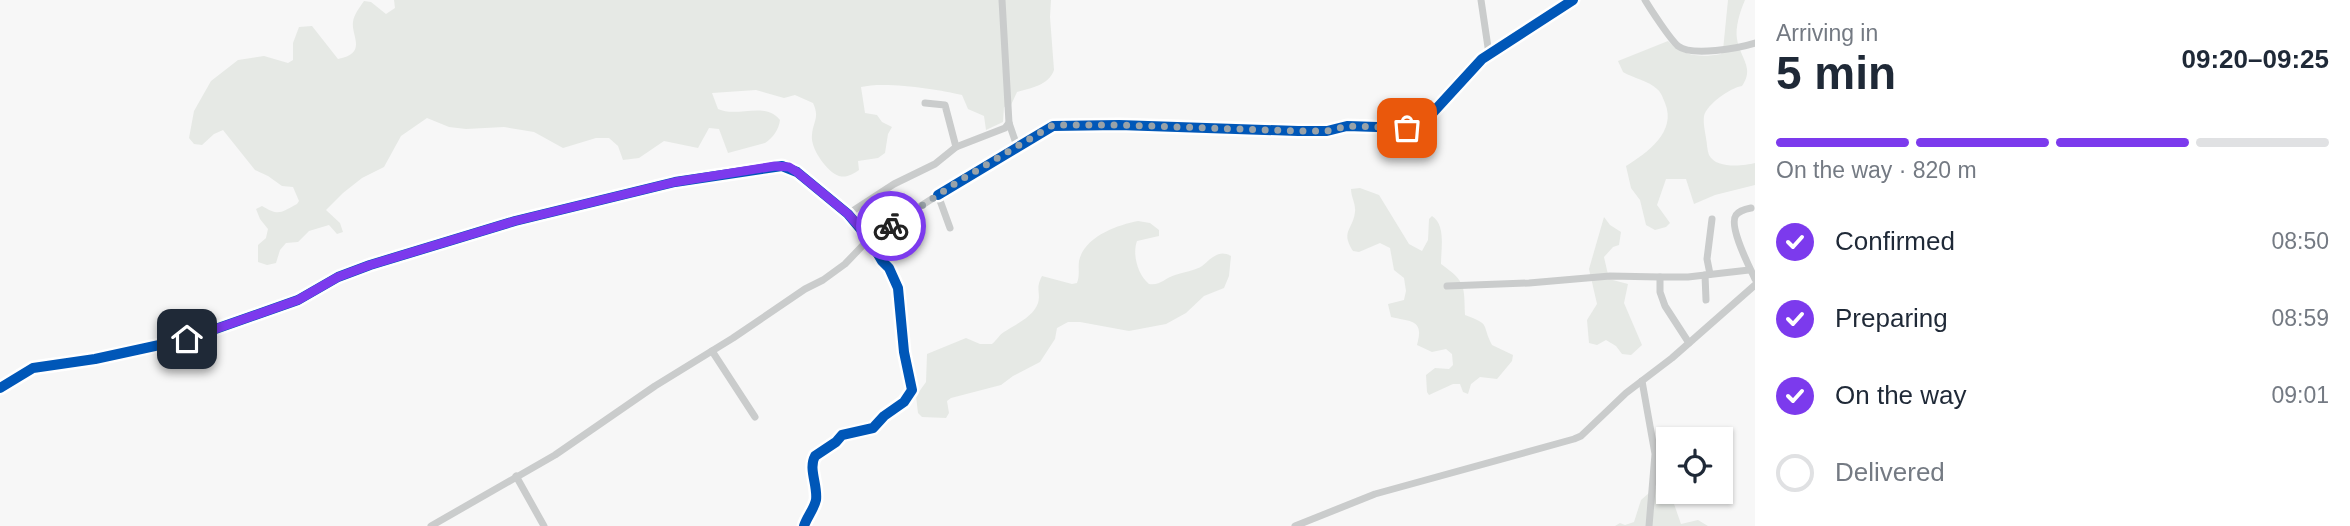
<!DOCTYPE html>
<html lang="en">
<head>
<meta charset="utf-8">
<style>
  body { margin:0; font-family:Helvetica,sans-serif; background:#f2f2f3; color:#1f2937; height:100vh; display:flex; flex-direction:column; font-size:26px; white-space:nowrap }
  * { box-sizing:border-box; margin:0 }
  p { font-size:23px; color:#747a83 }
  .icon { flex:none; width:38px; height:38px; fill:none; stroke:currentColor; stroke-width:2; stroke-linecap:round; stroke-linejoin:round }
  .map { position:relative; flex:1; overflow:hidden }
  .details { display:flex; flex-direction:column; background:#fff; width:595px }
  .details>* { flex:none }
  .buttons { position:absolute; left:1656px; top:427px; display:grid; gap:14px }
  .buttons a { display:grid; place-items:center; width:77px; height:77px; border-radius:0px; background:#fff; box-shadow:0 2px 5px #0004; font-size:35px }
  .pin { position:absolute; display:grid; place-items:center; width:60px; height:60px; color:#fff; margin:-30px; border-radius:14px; box-shadow:0 4px 10px #0006 }
  .courier { position:absolute; display:grid; place-items:center; width:70px; height:70px; margin:-35px; border:5px solid #7c3aed; border-radius:50%; background:#fff; color:#222; box-shadow:0 2px 9px #0007 }
  .head em { font-style:normal; font-weight:600 }
  .head div { display:flex; flex-direction:column-reverse }
  .head { display:flex; align-items:center; justify-content:space-between; height:119px; padding:0 21px }
  h1 { font-size:46px; font-weight:600; line-height:52px }
  .bar { display:grid; grid-template-columns:repeat(4,1fr); gap:10px 7px; align-content:center; height:84px; padding:0 21px }
  .bar i { height:9px; border-radius:5px; background:#e0e1e3 }
  .bar .current { background:#7c3aed }
  .bar p { grid-column:span 4 }
  ol { padding:0 21px; list-style:none }
  li { display:flex; align-items:center; gap:21px; height:77px }
  li p { margin-inline-start:auto }
  li .icon { padding:7px; border-radius:50%; background:#7c3aed; color:#fff; stroke-width:4 }
  li:last-child { color:#747a83 }
  li i { width:38px; height:38px; border:4px solid #e0e1e3; border-radius:50% }
  main { display:flex; flex:1; min-height:0 }
  .map>svg:first-child { display:block }
</style>
</head>
<body>
<main>
<div class="map">
<svg width="1755" height="526" viewBox="0 0 1755 526">
  <rect width="100%" height="100%" fill="#f7f7f7"/>
  <g fill="#e6e9e5">
    <path d="M394,0H1051L1050,17L1054,70C1049,85 1031,88 1017,92L1011,105L1004,107L1003,122L986,130L984,116L968,109L962,95C939,89 884,81 861,87L865,113L877,115L882,122L892,127L888,134L885,153L878,158L858,161L859,170C853,174 847,178 839,176C827,172 810,148 812,135C813,121 820,118 813,103L795,95L784,98L756,90L712,93L718,109C737,118 765,101 780,120C779,129 773,138 765,143L728,153L719,129L709,128L698,148L664,141L639,158L623,160L618,146L609,138H596L563,148L534,132L504,127L466,129L449,127L427,118L401,136L384,167L362,178L343,193L326,210L340,223L343,232L337,234L329,225L309,231L298,242L286,243L280,250L276,263L267,265L258,262V245L266,238L268,229L260,219L256,209L262,206C279,216 280,213 297,204L299,201L293,187L282,186L268,176L255,170L223,130L214,134L202,145L194,144L189,138L194,111L211,81L238,60L264,56L288,63L293,60V43L299,27L312,26L338,59C368,53 351,36 353,22C354,14 360,7 364,1L371,2L386,14L395,8Z"/>
    <path d="M1728,0H1745C1740,11 1735,28 1737,39C1740,58 1755,68 1742,86C1730,88 1707,104 1704,116C1703,123 1705,131 1706,138C1707,143 1707,150 1709,155C1716,169 1743,166 1755,163V185L1715,195L1694,204L1686,179H1666L1657,205L1670,223L1666,227L1655,230L1646,225L1640,200L1631,188L1626,166C1647,153 1677,132 1665,103C1663,98 1661,92 1657,89C1649,81 1633,78 1623,72L1618,61L1668,41C1683,56 1700,58 1721,54L1723,50Z"/>
    <path d="M1360,188L1379,195L1409,244L1422,251L1428,240L1429,219L1432,216C1446,225 1441,248 1441,264C1466,282 1464,285 1465,315C1492,325 1481,324 1492,345L1513,355L1512,361L1497,379L1480,377L1471,384L1468,394L1463,392L1460,384H1453L1429,395L1427,392L1426,375L1435,368L1449,369L1453,365L1452,354L1446,349L1432,352L1417,345C1424,320 1413,322 1391,317L1388,304L1404,300L1406,291L1404,278L1394,270L1390,248L1380,243L1359,252L1353,251C1340,231 1353,230 1355,212C1356,204 1351,197 1351,189Z"/>
    <polygon points="1604,217 1610,225 1621,232 1619,245 1613,247 1604,257 1609,279 1628,284 1624,303 1642,345 1631,355 1622,354 1616,346 1606,340 1597,345 1589,343 1587,320 1597,304 1589,269"/>
    <path d="M1138,221L1150,223L1159,230V236L1137,241C1132,255 1138,275 1149,284C1160,286 1165,278 1175,275C1181,273 1197,270 1202,266C1211,259 1218,249 1231,256L1229,276L1224,288L1204,296L1186,313L1166,324L1129,331L1080,322H1068L1057,328L1055,339L1040,362L1013,376L1001,385L951,398L947,401L949,413L946,418L922,417L918,413L916,396L926,382L927,354L966,338L980,344H992C997,340 999,335 1004,332C1016,324 1033,317 1038,303C1041,292 1035,289 1042,276L1072,284L1077,283C1080,275 1078,269 1079,261C1084,237 1117,225 1138,221Z"/>
    <polygon points="1665,479 1668,480 1668,492 1673,492 1673,501 1681,524 1698,520 1708,526 1615,526 1620,523 1625,525 1634,522 1641,500"/>
  </g>
  <g fill="none" stroke-linecap="round" stroke-linejoin="round">
    <g stroke="#cacccc" stroke-width="7">
      <polyline points="1002,0 1009,123 1017,146"/>
      <polyline points="1481,0 1489,54"/>
      <path d="M1645,0C1651,10 1670,39 1678,46C1692,57 1739,48 1755,43"/>
      <polyline points="925,103 945,105 956,147"/>
      <polyline points="938,195 1053,126 1119,125 1298,131 1327,131 1347,126 1407,128 1426,120 1482,59 1573,0"/>
      <path d="M1751,208C1746,209 1739,211 1736,215C1728,226 1750,268 1755,279"/>
      <polyline points="848,214 894,184 935,164 956,147 1005,128 1009,123"/>
      <polyline points="1710,274 1707,259 1712,219"/>
      <polyline points="1705,275 1706,300"/>
      <polyline points="1447,286 1529,283 1610,276 1660,277"/>
      <polyline points="1689,343 1665,306 1660,292 1660,277 1688,277 1749,270"/>
      <polyline points="712,351 755,417"/>
      <polyline points="1642,381 1655,454 1649,526"/>
      <path d="M0,388L33,368L95,359L187,339L298,300L338,277L370,265L515,221L675,182L782,166L797,172L848,214L869,239L882,261L889,268L898,288L904,352L912,390L904,402L884,416L873,428L842,435L836,442L815,456C808,469 818,485 816,500C814,509 807,517 804,526"/>
      <polyline points="516,476 544,526"/>
      <polyline points="431,526 555,455 655,386 733,338 805,289 823,280 845,264 869,239 938,195 950,228"/>
      <polyline points="1295,526 1375,494 1574,439 1581,436 1626,393 1672,358 1755,285"/>
    </g>
    <g stroke="#fff" stroke-width="15">
      <g id="cycleway">
        <polyline points="938,195 1053,126 1119,125 1298,131 1327,131 1347,126 1407,128 1426,120 1482,59 1573,0"/>
        <path d="M0,388L33,368L95,359L187,339L298,300L338,277L370,265L515,221L675,182L782,166L797,172L848,214L869,239L882,261L889,268L898,288L904,352L912,390L904,402L884,416L873,428L842,435L836,442L815,456C808,469 818,485 816,500C814,509 807,517 804,526"/>
      </g>
    </g>
    <use href="#cycleway" stroke="#0057b8" stroke-width="10"/>
  </g>
  <g fill="none" stroke-linecap="round" stroke-linejoin="round">
    <polyline stroke="#99a2a8" stroke-width="7" stroke-dasharray="0 12.6" points="891,226 959,181 1053,125 1119,125 1298,131 1327,131 1347,126 1407,128"/>
    <polyline stroke="#7c3aed" stroke-width="9" points="187,339 298,300 338,277 370,265 515,221 675,182 775,166 789,167 797,172 848,214 870,239 891,226"/>
  </g>
</svg>
<div class="buttons">
<a><svg class="icon" aria-label="locate" viewBox="0 0 24 24"><circle cx="12" cy="12" r="6"/><path d="M12 2v4M12 18v4M2 12h4M18 12h4"/></svg></a>
</div>
<div class="pin" style="left:1407px;top:128px;background:#ea580c"><svg class="icon" aria-label="bag" viewBox="0 0 24 24"><path d="M5 8h14l-1 12H6zM9 8a3 3 0 0 1 6 0"/></svg></div>
<div class="pin" style="left:187px;top:339px;background:#1f2937"><svg class="icon" aria-label="home" viewBox="0 0 24 24"><path d="M3 11l9-7 9 7M6 9v11h12V9"/></svg></div>
<div class="courier" style="left:891px;top:226px"><svg class="icon" aria-label="bike" viewBox="0 0 24 24"><circle cx="6" cy="16" r="4"/><circle cx="18" cy="16" r="4"/><path d="M6 16l4-8h5l3 8M10 8l3 8H6M13 5h3"/></svg></div>
</div>
<section class="details">
<div class="head"><div><h1>5 min</h1><p>Arriving in</p></div><em>09:20–09:25</em></div>
<div class="bar"><i class="current"></i><i class="current"></i><i class="current"></i><i></i><p>On the way · 820 m</p></div>
<ol>
<li><svg class="icon" aria-label="check" viewBox="0 0 24 24"><path d="M5 12l5 5 9-10"/></svg>Confirmed<p>08:50</p></li>
<li><svg class="icon" aria-label="check" viewBox="0 0 24 24"><path d="M5 12l5 5 9-10"/></svg>Preparing<p>08:59</p></li>
<li><svg class="icon" aria-label="check" viewBox="0 0 24 24"><path d="M5 12l5 5 9-10"/></svg>On the way<p>09:01</p></li>
<li><i></i>Delivered</li>
</ol>
</section>
</main>
</body>
</html>
